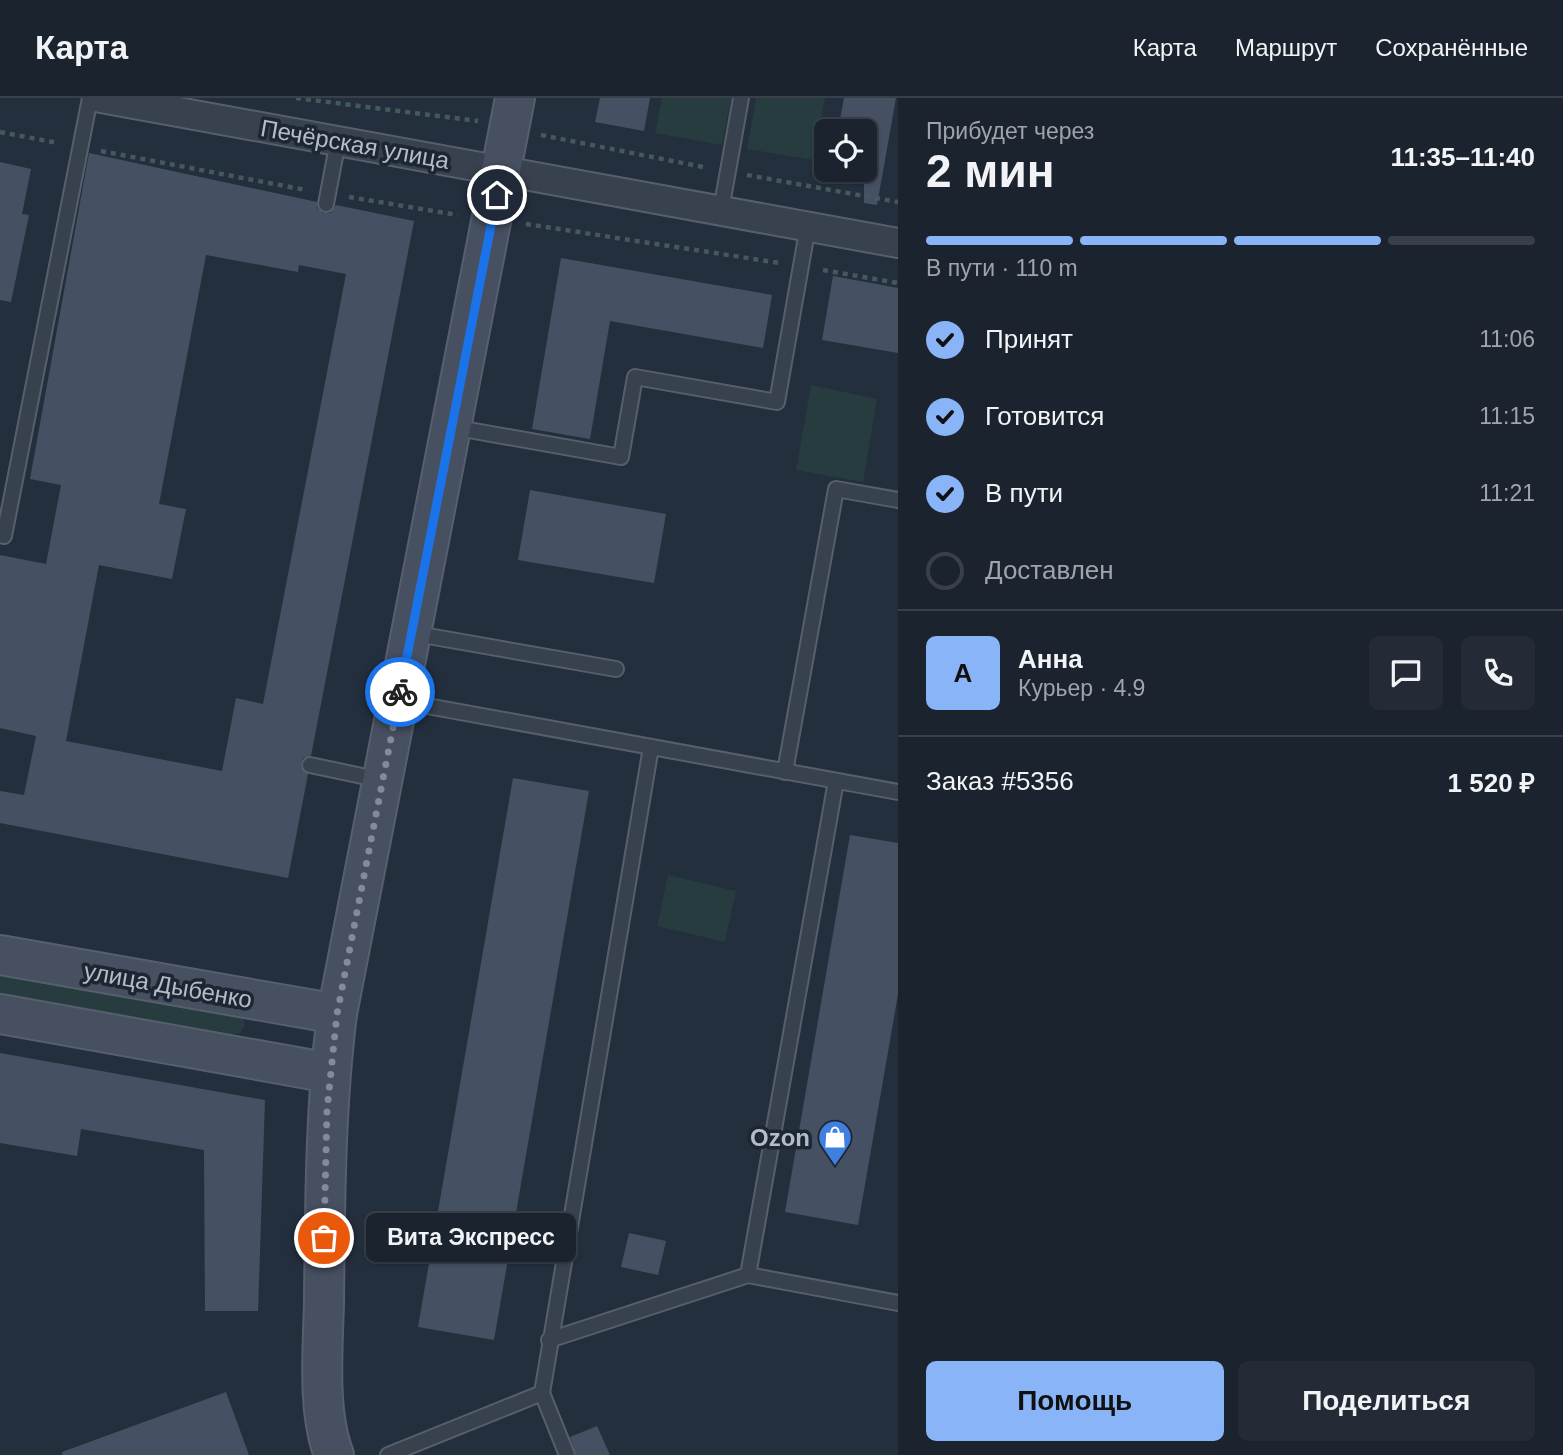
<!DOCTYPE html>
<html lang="ru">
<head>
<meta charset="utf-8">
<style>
  body { margin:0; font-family:Helvetica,sans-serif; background:#242b36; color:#f1f3f6; height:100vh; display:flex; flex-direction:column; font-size:26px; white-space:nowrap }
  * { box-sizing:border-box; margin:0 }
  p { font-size:23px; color:#a0a4aa }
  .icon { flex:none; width:38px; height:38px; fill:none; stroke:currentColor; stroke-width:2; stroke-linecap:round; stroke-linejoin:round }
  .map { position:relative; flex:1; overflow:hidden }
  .drawer { display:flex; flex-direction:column; background:#1b232e; width:665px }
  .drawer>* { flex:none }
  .controls { position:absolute; left:814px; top:21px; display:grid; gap:14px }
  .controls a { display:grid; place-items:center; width:63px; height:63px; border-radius:10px; background:#1b232e; box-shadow:0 2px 5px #0004,0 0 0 2px #39404a; font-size:35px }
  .pin { position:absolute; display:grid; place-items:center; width:60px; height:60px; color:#fff; margin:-30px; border:4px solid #fff; border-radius:50%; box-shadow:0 2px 7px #0007 }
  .courier { position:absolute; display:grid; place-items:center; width:70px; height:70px; margin:-35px; border:5px solid #1a73e8; border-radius:50%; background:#fff; color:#222; box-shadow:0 2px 9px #0007 }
  .bubble { position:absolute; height:49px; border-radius:10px; background:#1b232e; box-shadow:0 2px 5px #0004,0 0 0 2px #39404a; font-size:23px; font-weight:700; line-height:49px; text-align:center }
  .headline em { font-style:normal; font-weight:700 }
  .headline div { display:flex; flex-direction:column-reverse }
  .headline { display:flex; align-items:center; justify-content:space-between; height:119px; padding:0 28px }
  h1 { font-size:46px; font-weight:700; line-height:52px }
  .bar { display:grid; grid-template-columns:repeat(4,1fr); gap:10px 7px; align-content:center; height:84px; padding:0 28px }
  .bar i { height:9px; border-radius:5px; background:#39404a }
  .bar .on { background:#8ab4f8 }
  .bar p { grid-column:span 4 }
  .line { display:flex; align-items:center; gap:18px; padding:0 28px; border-top:2px solid #39404a }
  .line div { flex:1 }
  .round { display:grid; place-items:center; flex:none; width:74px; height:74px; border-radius:10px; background:#242b36 }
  ol { padding:0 28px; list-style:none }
  li { display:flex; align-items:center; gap:21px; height:77px }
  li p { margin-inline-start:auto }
  li .icon { padding:7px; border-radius:50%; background:#8ab4f8; color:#111; stroke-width:4 }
  li:last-child { color:#a0a4aa }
  li i { width:38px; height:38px; border:4px solid #39404a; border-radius:50% }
  .cta { display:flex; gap:14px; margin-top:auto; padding:14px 28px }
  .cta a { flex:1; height:80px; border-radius:10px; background:#8ab4f8; color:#111; font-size:28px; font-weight:700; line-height:80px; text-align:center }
  .cta a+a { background:#242b36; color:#f1f3f6 }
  header { display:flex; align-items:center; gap:42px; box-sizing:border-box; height:98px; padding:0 35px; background:#1b232e; border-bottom:2px solid #39404a }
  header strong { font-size:33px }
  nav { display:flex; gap:38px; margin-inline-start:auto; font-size:24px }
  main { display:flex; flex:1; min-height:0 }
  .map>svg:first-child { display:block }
</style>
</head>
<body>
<header>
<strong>Карта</strong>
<nav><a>Карта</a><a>Маршрут</a><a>Сохранённые</a></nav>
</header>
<main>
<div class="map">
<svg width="898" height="1357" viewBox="0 0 898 1357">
  <rect width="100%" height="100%" fill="#242f3e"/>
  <g fill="#263c3f">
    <polygon points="662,0 731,0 722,47 655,35"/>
    <polygon points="756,0 825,0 814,62 747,51"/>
    <polygon points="811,287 877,301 863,384 796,372"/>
    <polygon points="668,777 736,793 725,844 657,828"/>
    <polygon points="0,873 243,919 245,927 240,935 230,937 0,897"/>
  </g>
  <g fill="#455162" fill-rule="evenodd">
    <polygon points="600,0 650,0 644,33 595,24"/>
    <polygon points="844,0 896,0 877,107 864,105 864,33 838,33"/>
    <path d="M89,55L317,104V110L324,115H330L336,107L414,123L311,658L303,660L301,666L308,676L288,780L0,725V693L24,697L36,638L0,630V457L46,466L61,387L30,381ZM206,157L298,174L299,167L346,176L263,606L236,600L222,673L66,643L99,467L172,481L186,411L159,406Z"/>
    <polygon points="0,64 31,71 22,116 29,117 11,204 0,202"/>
    <polygon points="561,160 772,197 763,250 610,223 590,341 532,331"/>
    <polygon points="833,178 898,190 898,255 822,242"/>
    <polygon points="530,392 666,416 654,485 518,462"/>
    <polygon points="513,680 589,693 494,1242 418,1229"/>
    <polygon points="850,737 898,745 898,896 858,1127 785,1114"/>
    <polygon points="0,955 265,1002 258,1213 205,1213 204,1052 81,1031 77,1058 0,1045"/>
    <polygon points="629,1135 666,1143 658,1177 621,1169"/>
    <polygon points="226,1294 249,1357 62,1357 62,1354"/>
    <polygon points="597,1328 610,1357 576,1357 570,1339"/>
  </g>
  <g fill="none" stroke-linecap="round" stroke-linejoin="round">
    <g stroke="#565f6c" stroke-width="18">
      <g id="service">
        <polyline points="326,106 338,43"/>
        <polyline points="721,112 741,0"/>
        <polyline points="452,329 621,359 635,279 777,304 808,128"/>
        <polyline points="0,437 4,438 90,0"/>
        <polyline points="411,535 616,571"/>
        <polyline points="400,603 898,694"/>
        <polyline points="310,667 381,682"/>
        <polyline points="785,674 836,391 898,402"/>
        <polyline points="748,1177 836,683"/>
        <polyline points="549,1242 748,1177 898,1205"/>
        <polyline points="542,1295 651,649"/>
        <polyline points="388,1357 542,1295 567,1357"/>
      </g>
    </g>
    <g stroke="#565f6c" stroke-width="32">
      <polyline id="minor" points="101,0 898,145"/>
    </g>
    <g stroke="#565f6c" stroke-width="42">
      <g id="secondary">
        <polyline points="0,857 337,916"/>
        <polyline points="0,916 330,975"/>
        <path d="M334,1357C317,1314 323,1249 324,1204C325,1107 325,1012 337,916L515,0"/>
      </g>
    </g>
    <g stroke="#44595c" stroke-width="4.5" stroke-dasharray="5 5" stroke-linecap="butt">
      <polyline points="296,0 478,23"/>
      <polyline points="0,34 58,45"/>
      <polyline points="541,37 708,70"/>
      <polyline points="101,53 306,92"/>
      <polyline points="747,77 898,104"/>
      <polyline points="349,99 458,117"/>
      <polyline points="526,126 780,165"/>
      <polyline points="823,172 898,185"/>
    </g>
    <use href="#service" stroke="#38414e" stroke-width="14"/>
    <use href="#minor" stroke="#38414e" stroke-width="28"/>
    <use href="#secondary" stroke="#465061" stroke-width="38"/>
  </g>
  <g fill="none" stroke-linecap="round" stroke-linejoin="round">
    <polyline stroke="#828b98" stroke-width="7" stroke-dasharray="0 12.6" points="324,1140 327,1012 337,916 400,594"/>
    <polyline stroke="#1a73e8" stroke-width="9" points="400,594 497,97"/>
  </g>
  <defs>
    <g id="shop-pin" transform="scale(1.75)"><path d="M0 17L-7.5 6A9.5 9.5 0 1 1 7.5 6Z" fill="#3f7fe0" stroke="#1d2633"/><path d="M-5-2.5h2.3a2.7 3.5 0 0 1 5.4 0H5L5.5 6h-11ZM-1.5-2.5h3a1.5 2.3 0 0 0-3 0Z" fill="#fff"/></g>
  </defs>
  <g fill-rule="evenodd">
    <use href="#shop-pin" x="835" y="1039"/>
  </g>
  <g text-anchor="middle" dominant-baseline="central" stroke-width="7" stroke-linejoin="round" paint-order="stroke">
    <g font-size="24" fill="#b4bcc9" stroke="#1d2633">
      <text transform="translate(355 46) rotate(10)">Печёрская улица</text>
      <text transform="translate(168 887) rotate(10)">улица Дыбенко</text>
    </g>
    <g font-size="24" font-weight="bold" fill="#b4bcc9" stroke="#1d2633" text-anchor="end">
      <text x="810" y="1039">Ozon</text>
    </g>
  </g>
</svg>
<div class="controls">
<a><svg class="icon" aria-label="locate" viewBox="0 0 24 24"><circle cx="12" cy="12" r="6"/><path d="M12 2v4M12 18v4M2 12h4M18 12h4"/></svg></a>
</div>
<div class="pin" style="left:324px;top:1140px;background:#ea580c"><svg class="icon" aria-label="bag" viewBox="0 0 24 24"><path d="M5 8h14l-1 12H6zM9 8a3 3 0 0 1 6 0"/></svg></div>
<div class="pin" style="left:497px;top:97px;background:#1f2937"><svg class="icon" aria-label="home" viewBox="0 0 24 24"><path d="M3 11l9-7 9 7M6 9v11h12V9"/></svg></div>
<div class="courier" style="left:400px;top:594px"><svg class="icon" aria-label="bike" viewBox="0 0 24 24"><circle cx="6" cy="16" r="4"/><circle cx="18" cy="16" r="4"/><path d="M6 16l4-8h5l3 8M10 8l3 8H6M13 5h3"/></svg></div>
<div class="bubble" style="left:366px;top:1115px;width:210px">Вита Экспресс</div>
</div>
<section class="drawer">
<div class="headline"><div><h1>2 мин</h1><p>Прибудет через</p></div><em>11:35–11:40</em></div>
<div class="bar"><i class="on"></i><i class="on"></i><i class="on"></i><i></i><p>В пути · 110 m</p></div>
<ol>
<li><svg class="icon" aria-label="check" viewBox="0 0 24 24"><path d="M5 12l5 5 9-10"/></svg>Принят<p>11:06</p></li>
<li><svg class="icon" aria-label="check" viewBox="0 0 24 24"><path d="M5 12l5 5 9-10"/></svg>Готовится<p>11:15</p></li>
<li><svg class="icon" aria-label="check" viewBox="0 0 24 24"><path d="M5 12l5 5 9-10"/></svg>В пути<p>11:21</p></li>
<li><i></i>Доставлен</li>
</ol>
<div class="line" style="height:126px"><b class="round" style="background:#8ab4f8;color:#111">А</b><div><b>Анна</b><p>Курьер · 4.9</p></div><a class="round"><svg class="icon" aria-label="chat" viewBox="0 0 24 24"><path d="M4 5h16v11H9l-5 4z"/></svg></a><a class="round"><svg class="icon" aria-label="phone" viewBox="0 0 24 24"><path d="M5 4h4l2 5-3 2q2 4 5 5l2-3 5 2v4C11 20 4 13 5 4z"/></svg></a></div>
<div class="line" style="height:91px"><div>Заказ #5356</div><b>1 520 ₽</b></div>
<div class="cta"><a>Помощь</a><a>Поделиться</a></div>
</section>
</main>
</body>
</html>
